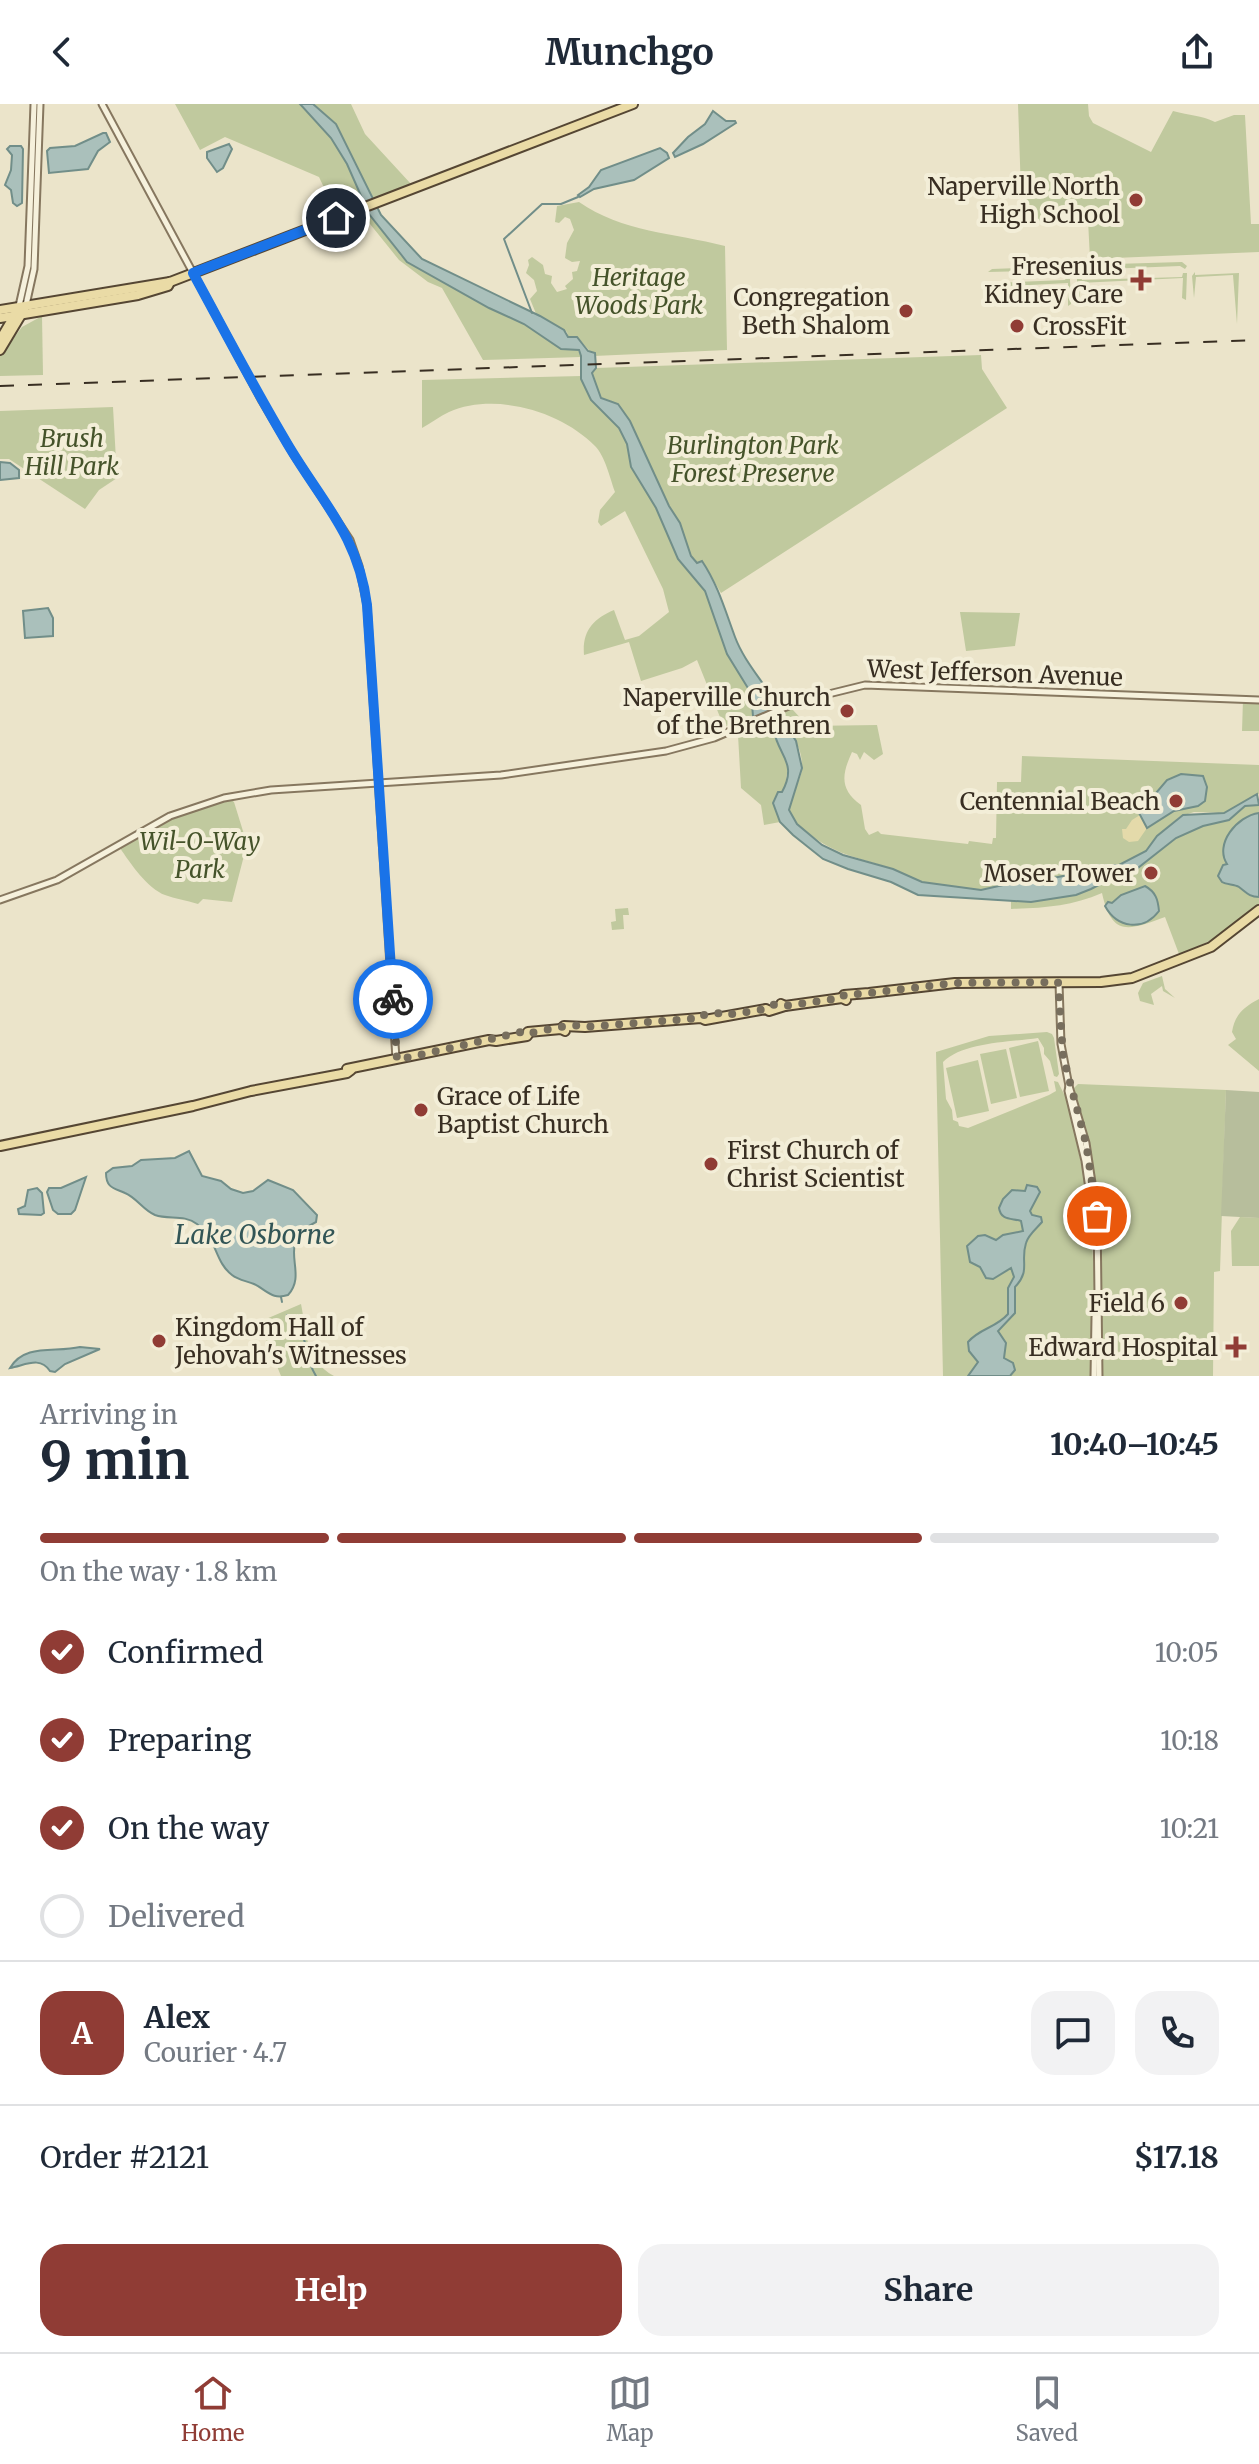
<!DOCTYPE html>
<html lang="en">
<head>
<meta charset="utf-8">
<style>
  body { margin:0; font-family:Merriweather,serif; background:#f2f2f3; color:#1f2937; height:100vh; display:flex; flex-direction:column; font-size:30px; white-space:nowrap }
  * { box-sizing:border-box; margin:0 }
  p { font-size:26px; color:#747a83 }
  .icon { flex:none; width:44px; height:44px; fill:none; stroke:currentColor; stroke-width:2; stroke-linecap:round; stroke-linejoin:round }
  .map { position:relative; height:1272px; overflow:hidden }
  .sheet { display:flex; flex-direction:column; background:#fff; flex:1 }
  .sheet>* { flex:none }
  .pin { position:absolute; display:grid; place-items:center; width:68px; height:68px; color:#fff; margin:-34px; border:4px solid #fff; border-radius:50%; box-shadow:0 2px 8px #0007 }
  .courier { position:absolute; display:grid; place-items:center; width:80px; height:80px; margin:-40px; border:6px solid #1a73e8; border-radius:50%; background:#fff; color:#222; box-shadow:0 2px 10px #0007 }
  .head em { font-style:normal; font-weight:700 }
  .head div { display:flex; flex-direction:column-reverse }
  .head { display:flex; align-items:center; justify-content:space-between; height:136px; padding:0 40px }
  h1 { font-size:52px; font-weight:700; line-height:60px }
  .bar { display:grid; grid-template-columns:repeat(4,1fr); gap:12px 8px; align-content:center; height:96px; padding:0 40px }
  .bar i { height:10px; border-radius:6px; background:#e0e1e3 }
  .bar .selected { background:#903c35 }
  .bar p { grid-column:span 4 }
  .line { display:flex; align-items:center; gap:20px; padding:0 40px; border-top:2px solid #e0e1e3 }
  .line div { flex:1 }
  .round { display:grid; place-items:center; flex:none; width:84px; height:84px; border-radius:24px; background:#f2f2f3 }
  ol { padding:0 40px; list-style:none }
  li { display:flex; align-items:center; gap:24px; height:88px }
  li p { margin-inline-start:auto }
  li .icon { padding:8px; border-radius:50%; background:#903c35; color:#fff; stroke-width:4 }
  li:last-child { color:#747a83 }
  li i { width:44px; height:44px; border:4px solid #e0e1e3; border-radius:50% }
  .button { display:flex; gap:16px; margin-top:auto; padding:16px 40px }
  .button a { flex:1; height:92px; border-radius:24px; background:#903c35; color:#fff; font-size:32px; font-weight:700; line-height:92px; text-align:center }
  .button a+a { background:#f2f2f3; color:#1f2937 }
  header { display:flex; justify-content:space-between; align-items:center; height:104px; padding:0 40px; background:#fff; font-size:36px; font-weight:700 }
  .tab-bar { display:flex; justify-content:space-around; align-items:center; height:112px; border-top:2px solid #e0e1e3; background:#fff; font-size:22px; color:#747a83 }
  .tab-bar a { display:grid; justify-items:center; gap:4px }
  .tab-bar .selected { color:#903c35 }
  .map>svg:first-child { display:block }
</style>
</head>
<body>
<header><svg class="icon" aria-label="back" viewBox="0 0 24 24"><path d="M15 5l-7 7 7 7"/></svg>Munchgo<svg class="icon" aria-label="share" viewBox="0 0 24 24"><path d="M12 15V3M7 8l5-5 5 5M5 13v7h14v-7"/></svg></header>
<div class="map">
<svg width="1259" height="1272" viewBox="0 0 1259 1272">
  <rect width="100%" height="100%" fill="#ebe4ca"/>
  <g fill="#c0c99e">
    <polygon points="175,0 351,0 365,30 411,80 336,109 319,73 225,33 200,46"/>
    <path d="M1018,0H1088L1089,12L1093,19L1151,48L1173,7C1190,12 1201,11 1215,18L1234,11H1245L1251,120H1259V148L1090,155L1088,116L1022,118Z"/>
    <path d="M579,98C622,128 674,129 725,142L727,246L594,252L580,236L568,233L567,228L537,212L530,195L537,187L534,176L526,169L529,161L528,156L532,153L543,161L545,170L552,172L551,179L557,188L567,185L565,182L573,175L572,168L577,167L580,157L572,158L565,154L567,139L574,126L570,115L565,113L559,119L555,118L557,102Z"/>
    <polygon points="368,108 401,152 425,168 488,204 524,220 561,245 578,246 581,253 483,256 442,184 428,178 399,156 362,110"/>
    <polygon points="1182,158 1187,162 1185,165 1180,162 1081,166 1078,169 1075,166 1080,161"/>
    <polygon points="1065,162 1069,169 1066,170 1065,166 988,168 992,165"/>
    <polygon points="1195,168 1195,171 1239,169 1237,220 1233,171 1196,173 1194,194 1192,172"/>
    <polygon points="1183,169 1187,169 1186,196 1182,194 1183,174 1079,179 1080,195 1084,196 1080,196 1079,201 1077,200 1077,173 1081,173 1082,176 1182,173"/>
    <polygon points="1066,174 1070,175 1071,200 1068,202 1068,179 991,183 993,179 1065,176"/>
    <polygon points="42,212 43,271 0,272 0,252 22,223"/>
    <polygon points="981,251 982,265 1007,304 721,489 702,457 697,460 691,452 680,419 669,402 630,317 618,300 601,294 592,269 596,264"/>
    <path d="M581,272L591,296L619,324L627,339L631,363L656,404L678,455L705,487L727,550L751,589L754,611L724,623L697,556L682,564L641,577L629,538L584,551C582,527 593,515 614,506L625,536L639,532L669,508L663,485L625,407L601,422L598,418L600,406L615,388C610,374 605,352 595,342C561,307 495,288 449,308C440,312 431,319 422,324V276Z"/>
    <polygon points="113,303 117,374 99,386 85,405 9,355 0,355 0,307"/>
    <polygon points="960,508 1020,509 1015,542 966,547"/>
    <polygon points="1243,595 1259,595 1259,627 1242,627"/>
    <path d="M792,605L808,622L877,621L883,650L874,656L864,648L860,656L857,650L852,648C842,670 839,685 861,701L865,725L869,731L878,727L881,730L968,740L969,737L992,740L993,734H996L997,678H1021L1022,652L1259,661V690L1224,709L1194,708L1179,713L1157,732L1146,747L1119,761H1100L1078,769L1037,777L1018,772C1007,777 998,784 984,785C969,787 927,780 912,775C905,772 898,767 890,764C857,753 835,751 807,728C803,724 797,721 793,716C781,698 801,683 802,664C803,636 785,630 780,609Z"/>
    <polygon points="757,622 760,625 774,627 788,661 785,685 782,688 778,688 773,697 780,718 764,721 761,701 741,684 738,631"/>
    <path d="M230,695L234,698L247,740L232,798L203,795L198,800C186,796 175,795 165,791C148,785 130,759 120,744L180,711Z"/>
    <path d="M1259,701V800C1237,824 1209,839 1179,850L1165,813C1129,826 1112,834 1102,789C1072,802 1044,804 1011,805V797L1031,798L1100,781L1116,772L1134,767L1176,734L1203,722L1229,716L1245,702Z"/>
    <polygon points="628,804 629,811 623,811 624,825 612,826 611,818 616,817 615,805"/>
    <polygon points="1162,872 1165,885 1175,894 1163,887 1162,882 1151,890 1154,901 1140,897 1138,889 1143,879"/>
    <path d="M1259,895V967L1228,941L1236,935L1232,928C1235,910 1244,903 1259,895Z"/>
    <path d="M1047,928L1052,930L1054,934L1059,970L1057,973L1054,972L1050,957L1044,950V944L1038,934C1011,938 963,938 943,958L946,995L952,1006L953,1016L958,1018L959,1022L968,1024L1049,991L1056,987L1054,977L1058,978L1064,990L1066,989L1089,1096L1094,1170L1093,1272H943L936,948L989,932Z"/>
    <polygon points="1038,937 1049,987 1020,993 1009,944"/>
    <polygon points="1006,945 1017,994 991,1000 980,950"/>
    <polygon points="978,956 989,1007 957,1014 946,964"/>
    <polygon points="1078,980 1226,986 1220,1167 1214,1168 1213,1272 1101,1272 1101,1127 1094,1071 1074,984"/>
    <polygon points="1240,1113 1259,1114 1259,1162 1232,1162 1231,1127"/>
    <path d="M301,1200C307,1230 305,1256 334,1272H281L259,1218Z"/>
  </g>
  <polygon fill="#e4daaa" points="1140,711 1147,724 1138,737 1129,738 1123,734 1122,725 1126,725 1132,716"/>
  <polygon fill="#b7be9c" points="1226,986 1259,988 1259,1114 1221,1112"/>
  <g fill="#aac0bb" stroke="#718e89" stroke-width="2">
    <path d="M300,0H313L336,20L381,111L422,155L540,212L564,226L568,233H577L588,247L595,249L596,264L592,269L601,294L618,300L630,317L669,402L680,419L691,452L697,459L702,457C718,481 725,506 735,533C744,557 762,576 775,598L782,599L780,612L796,637L802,664L789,706L797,720L822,741L843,751L893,765L922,778L981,786L1003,781L1018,772L1038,777L1078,769L1100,761H1119L1146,747L1157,732L1183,711L1224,709L1257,690L1259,701L1245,702L1229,716L1203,722L1176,734L1134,767L1116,772L1091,785L1076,791L1031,798L918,791L891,778L848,765L823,755L793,731L780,718L773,699L778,688H782C798,659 778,651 774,627L757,623L759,617L753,612L751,589L727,550L705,487L678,455L656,404L631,363L627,340L619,324L591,296L581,275V252L579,246L561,245L524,220L489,204L407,158L369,110L347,60L331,34Z"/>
    <polygon points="713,7 726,17 735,17 736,19 703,40 675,53 673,49 688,33 705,20"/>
    <polygon points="103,29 106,29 110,38 98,47 88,65 49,69 47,47 50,44 75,42"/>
    <polygon points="229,40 232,45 223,64 217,68 207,54 207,48"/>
    <polygon points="10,42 21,42 23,45 22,99 17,102 13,99 11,86 5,81 11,66 12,51 7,45"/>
    <polygon points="660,44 667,49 669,54 634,76 594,85 580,93 578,91 589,83 601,66"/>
    <polygon points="0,358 10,359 19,366 19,374 0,376"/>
    <polygon points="48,504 53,514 53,532 25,534 23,507"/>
    <polygon points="1181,670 1203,672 1207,683 1205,697 1198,702 1174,707 1147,724 1139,709 1167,676"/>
    <path d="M1259,709V793C1249,793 1246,788 1239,783C1234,780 1227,781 1222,778L1218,772L1223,761L1227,760C1214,740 1237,712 1259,709Z"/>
    <path d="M1145,782C1156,788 1158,796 1159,807C1143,828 1117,824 1105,802L1108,798L1112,799L1121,791Z"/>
    <path d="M189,1047L202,1072L221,1077L231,1085L243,1089L253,1087L268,1076L293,1086L317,1111L316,1118C273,1139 310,1167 288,1191C272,1196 268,1187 254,1180C247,1177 238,1176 232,1171C214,1157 218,1136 197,1120C184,1110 169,1116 155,1111C143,1106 137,1094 125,1089C114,1084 106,1084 106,1069L113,1064L132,1062L141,1056L175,1054Z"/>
    <polygon points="86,1073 75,1106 71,1110 58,1110 53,1106 47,1088 49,1084 61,1084"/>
    <path d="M1027,1081L1037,1083L1040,1088L1030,1107L1032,1111L1041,1113L1042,1118C1037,1124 1028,1131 1026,1139C1020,1158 1031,1166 1015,1183V1209L998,1227L1006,1239L1004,1254L1013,1259L1015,1266L1010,1272H968L978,1258L969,1247L968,1238C980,1224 996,1224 1008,1210V1184L1014,1173L1011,1164L993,1175L986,1174L980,1163L970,1158L967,1142L978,1132L985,1131L996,1136L1003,1131L1023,1127L1021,1117C1012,1114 1001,1117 999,1104L1003,1095L1012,1086L1025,1087Z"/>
    <polygon points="37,1084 42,1089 44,1109 41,1111 19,1110 18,1105 25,1102 28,1086"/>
    <path d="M80,1243L100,1245L65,1260L55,1268L50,1267C40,1252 26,1261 10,1264C25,1239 55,1249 80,1243Z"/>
  </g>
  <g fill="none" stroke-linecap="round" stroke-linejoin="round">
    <g stroke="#718e89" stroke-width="2">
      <polyline points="532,209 504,135 542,100 561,100 578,93"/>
      <polyline points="281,1193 282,1198"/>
      <path d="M287,1211C313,1233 300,1246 316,1272"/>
    </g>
    <g stroke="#86775f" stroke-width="9">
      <g id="minor">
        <polyline points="102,0 262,297 294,351 350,436 359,462 367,501 396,955"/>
        <polyline points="26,201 34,165 40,0"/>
        <polyline points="19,202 28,162 34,0"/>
        <polyline points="0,796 57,776 170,712 224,694 271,686 501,671 666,647 714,634 800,597 865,581 1259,596"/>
        <polyline points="1059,879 1061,940 1069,982 1068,987 1085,1057 1093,1113 1096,1116"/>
        <polyline points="1069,982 1086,1039 1097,1112 1099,1272"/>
        <polyline points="1094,1272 1095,1213 1097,1211"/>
      </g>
    </g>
    <g stroke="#554633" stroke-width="12">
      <g id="major">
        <polyline points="0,206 170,178 633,0"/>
        <polyline points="0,214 138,191 168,182 170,178"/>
        <polyline points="0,236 17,207"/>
        <polyline points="0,246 24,206"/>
        <polyline points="842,894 844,891 869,889 955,879 1101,878 1132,874 1211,843 1259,806"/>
        <polyline points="781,900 785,902 842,894 846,896"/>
        <polyline points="561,925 564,922 585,923 701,914 705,916 766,905 769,907 785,902"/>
        <polyline points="528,928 561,925 565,927"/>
        <polyline points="347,965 489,936 496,937 527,932 529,929"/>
        <polyline points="0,1042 193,1002 251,987 347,969 351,966"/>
      </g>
    </g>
    <use href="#minor" stroke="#f6f1dc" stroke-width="5"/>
    <use href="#major" stroke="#eadba6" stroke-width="8"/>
    <polyline stroke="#382e22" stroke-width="2" stroke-dasharray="14 14" stroke-linecap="butt" points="0,282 1259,236"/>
  </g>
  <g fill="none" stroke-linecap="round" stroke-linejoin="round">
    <path stroke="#776e5d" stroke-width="8" stroke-dasharray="0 14.4" d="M393,895L397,956L526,927L529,929C547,927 569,918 585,923L701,914L704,911L728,908L732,910L766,905C771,900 779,899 785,902L842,894L844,891L869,889L955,879L1058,878L1063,952L1086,1039L1097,1112"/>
    <path stroke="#1a73e8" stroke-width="10" d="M336,114L193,169C223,224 252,280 284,334C318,394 358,429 367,501L393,895"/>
  </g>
  <g fill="#903c35" stroke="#f3eed8" stroke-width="3">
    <circle cx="1136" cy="96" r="8"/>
    <path d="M1137 164h8v8h8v8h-8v8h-8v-8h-8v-8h8z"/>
    <circle cx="906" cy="207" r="8"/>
    <circle cx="1017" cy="222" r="8"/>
    <circle cx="847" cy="607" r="8"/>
    <circle cx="1176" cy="697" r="8"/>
    <circle cx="1151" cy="769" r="8"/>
    <circle cx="421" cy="1006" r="8"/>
    <circle cx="711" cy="1060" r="8"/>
    <circle cx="1181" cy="1199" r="8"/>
    <circle cx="159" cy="1237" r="8"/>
    <path d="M1232 1231h8v8h8v8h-8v8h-8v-8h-8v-8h8z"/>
  </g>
  <g text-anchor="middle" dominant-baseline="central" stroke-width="8" stroke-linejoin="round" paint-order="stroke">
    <g font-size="24" fill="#382e22" stroke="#f3eed8" text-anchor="end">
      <text x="1120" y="82">Naperville North<tspan x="1120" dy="28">High School</tspan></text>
      <text x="1123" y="162">Fresenius<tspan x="1123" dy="28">Kidney Care</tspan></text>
      <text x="890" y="193">Congregation<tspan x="890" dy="28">Beth Shalom</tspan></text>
      <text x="1033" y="222" text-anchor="start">CrossFit</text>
      <text x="831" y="593">Naperville Church<tspan x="831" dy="28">of the Brethren</tspan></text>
      <text x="1160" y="697">Centennial Beach</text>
      <text x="1135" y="769">Moser Tower</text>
      <text x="437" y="992" text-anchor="start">Grace of Life<tspan x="437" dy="28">Baptist Church</tspan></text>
      <text x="727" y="1046" text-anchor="start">First Church of<tspan x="727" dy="28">Christ Scientist</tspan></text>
      <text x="1165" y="1199">Field 6</text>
      <text x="175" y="1223" text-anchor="start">Kingdom Hall of<tspan x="175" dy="28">Jehovah's Witnesses</tspan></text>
      <text x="1218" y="1243">Edward Hospital</text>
    </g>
    <g font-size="24" font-style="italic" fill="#45532a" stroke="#f3eed8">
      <text x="639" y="173">Heritage<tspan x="639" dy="28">Woods Park</tspan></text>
      <text x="72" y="334">Brush<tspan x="72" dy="28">Hill Park</tspan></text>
      <text x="753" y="341">Burlington Park<tspan x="753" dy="28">Forest Preserve</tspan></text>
      <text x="200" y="737">Wil-O-Way<tspan x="200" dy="28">Park</tspan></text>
    </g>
    <g font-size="24" fill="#382e22" stroke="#f3eed8">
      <text transform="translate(995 569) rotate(2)">West Jefferson Avenue</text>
    </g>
    <g font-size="26" font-style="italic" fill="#325556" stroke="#f3eed8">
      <text x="255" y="1130">Lake Osborne</text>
    </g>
  </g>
</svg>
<div class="pin" style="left:1097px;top:1112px;background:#ea580c"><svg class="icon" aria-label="bag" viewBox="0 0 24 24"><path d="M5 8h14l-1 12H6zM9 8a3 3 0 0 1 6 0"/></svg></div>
<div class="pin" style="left:336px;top:114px;background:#1f2937"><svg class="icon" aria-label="home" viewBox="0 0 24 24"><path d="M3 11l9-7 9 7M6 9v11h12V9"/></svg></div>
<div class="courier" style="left:393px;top:895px"><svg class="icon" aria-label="bike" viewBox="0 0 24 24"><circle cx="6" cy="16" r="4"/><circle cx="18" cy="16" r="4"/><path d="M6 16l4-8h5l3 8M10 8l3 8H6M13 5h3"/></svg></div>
</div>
<section class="sheet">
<div class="head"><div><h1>9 min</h1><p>Arriving in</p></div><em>10:40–10:45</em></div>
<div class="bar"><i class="selected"></i><i class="selected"></i><i class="selected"></i><i></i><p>On the way · 1.8 km</p></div>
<ol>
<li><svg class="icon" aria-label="check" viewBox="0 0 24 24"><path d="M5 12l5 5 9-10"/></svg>Confirmed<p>10:05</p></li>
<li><svg class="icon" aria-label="check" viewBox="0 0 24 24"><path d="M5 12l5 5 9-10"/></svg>Preparing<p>10:18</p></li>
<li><svg class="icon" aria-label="check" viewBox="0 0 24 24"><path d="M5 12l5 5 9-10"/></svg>On the way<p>10:21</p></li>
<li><i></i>Delivered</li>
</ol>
<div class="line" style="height:144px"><b class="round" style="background:#903c35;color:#fff">A</b><div><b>Alex</b><p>Courier · 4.7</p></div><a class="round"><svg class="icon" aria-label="chat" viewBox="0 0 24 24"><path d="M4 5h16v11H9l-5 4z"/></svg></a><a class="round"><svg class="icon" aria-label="phone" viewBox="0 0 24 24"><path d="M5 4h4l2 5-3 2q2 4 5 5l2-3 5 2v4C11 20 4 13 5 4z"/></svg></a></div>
<div class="line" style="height:104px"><div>Order #2121</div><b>$17.18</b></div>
<div class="button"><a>Help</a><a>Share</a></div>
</section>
<nav class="tab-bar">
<a class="selected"><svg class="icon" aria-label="home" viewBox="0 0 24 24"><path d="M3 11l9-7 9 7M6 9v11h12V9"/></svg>Home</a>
<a><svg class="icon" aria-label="map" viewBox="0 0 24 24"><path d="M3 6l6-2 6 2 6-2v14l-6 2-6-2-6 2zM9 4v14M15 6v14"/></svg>Map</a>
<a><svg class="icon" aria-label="saved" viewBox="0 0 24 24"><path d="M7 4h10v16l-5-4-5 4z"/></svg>Saved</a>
</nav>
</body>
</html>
